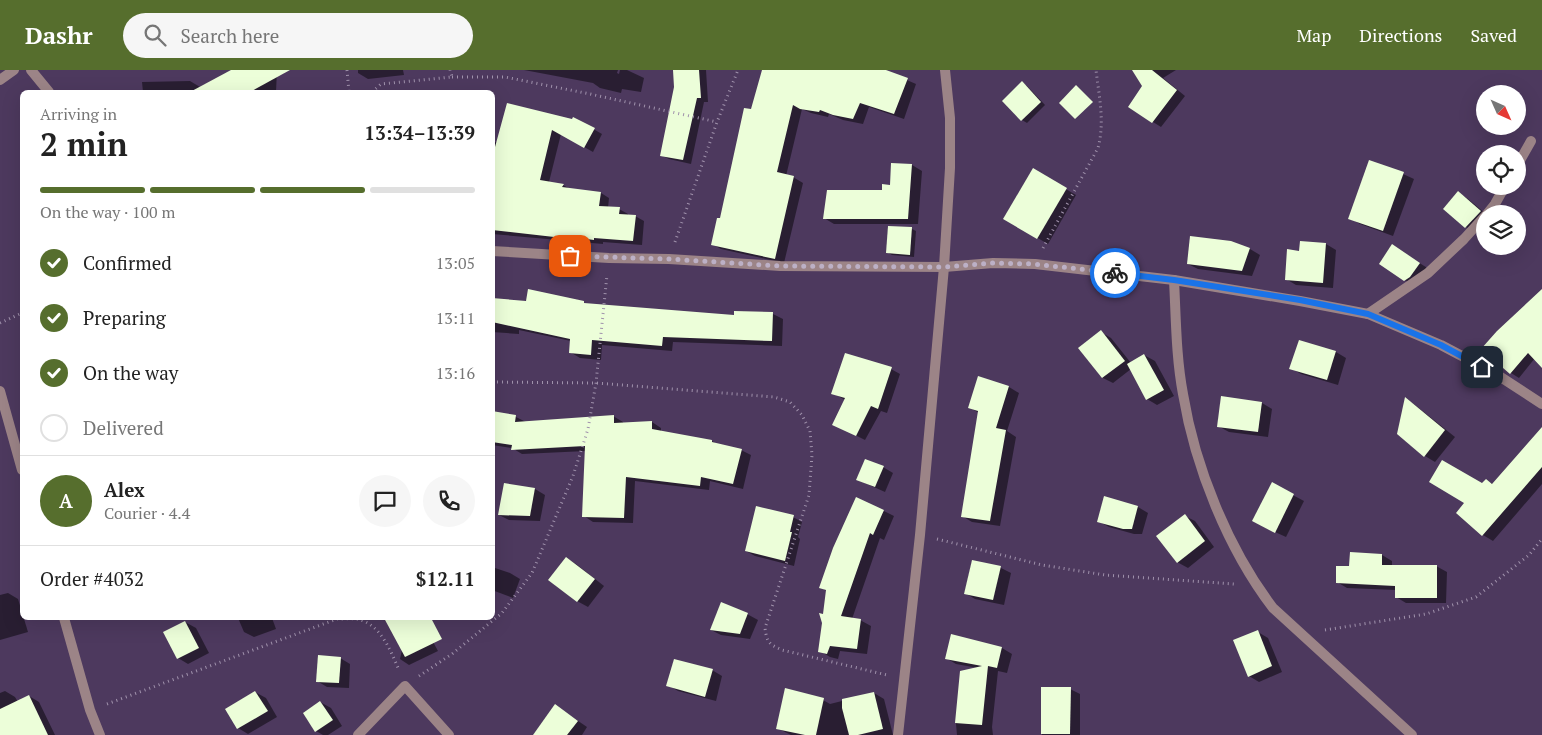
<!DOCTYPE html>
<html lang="en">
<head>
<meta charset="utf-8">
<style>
  body { margin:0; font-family:"PT Serif",serif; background:#f6f6f6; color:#222; height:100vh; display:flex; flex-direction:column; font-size:19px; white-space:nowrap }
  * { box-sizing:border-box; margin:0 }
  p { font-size:16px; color:#767676 }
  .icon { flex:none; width:28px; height:28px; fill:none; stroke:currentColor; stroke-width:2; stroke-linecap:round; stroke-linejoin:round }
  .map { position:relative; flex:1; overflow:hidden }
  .panel { position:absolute; left:20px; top:20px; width:475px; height:530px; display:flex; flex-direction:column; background:#fff; border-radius:8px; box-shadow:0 5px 20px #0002 }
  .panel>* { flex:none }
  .needle { width:32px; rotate:135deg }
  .tools { position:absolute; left:1476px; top:15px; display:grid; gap:10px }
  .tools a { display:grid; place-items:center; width:50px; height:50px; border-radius:50%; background:#fff; box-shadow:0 5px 20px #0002; font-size:25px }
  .pin { position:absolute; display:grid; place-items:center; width:42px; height:42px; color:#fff; margin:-21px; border-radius:10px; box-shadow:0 2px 8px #0006 }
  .courier { position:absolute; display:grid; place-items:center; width:50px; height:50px; margin:-25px; border:4px solid #1a73e8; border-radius:50%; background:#fff; color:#222; box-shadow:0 1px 6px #0007 }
  .head em { font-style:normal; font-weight:700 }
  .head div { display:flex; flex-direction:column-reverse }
  .head { display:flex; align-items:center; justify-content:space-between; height:85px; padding:0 20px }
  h1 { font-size:32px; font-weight:700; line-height:38px }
  .bar { display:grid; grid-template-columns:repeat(4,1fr); gap:8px 5px; align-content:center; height:60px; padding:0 20px }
  .bar i { height:6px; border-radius:4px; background:#e0e0e0 }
  .bar .active { background:#566e2d }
  .bar p { grid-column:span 4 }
  .line { display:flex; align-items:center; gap:12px; padding:0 20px; border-top:1px solid #e0e0e0 }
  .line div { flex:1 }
  .round { display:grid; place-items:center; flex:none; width:52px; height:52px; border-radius:26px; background:#f6f6f6 }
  ol { padding:0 20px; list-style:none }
  li { display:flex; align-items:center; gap:15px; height:55px }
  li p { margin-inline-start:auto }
  li .icon { padding:5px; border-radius:50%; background:#566e2d; color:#fff; stroke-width:4 }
  li:last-child { color:#767676 }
  li i { width:28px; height:28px; border:2px solid #e0e0e0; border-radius:50% }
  header { display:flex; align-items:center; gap:30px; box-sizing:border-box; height:70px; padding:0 25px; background:#566e2d; color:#fff }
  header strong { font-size:24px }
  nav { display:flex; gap:28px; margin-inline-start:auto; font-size:18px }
  .search { width:350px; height:45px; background:#f6f6f6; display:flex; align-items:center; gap:12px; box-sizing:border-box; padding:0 18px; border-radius:28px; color:#767676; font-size:19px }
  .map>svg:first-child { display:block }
</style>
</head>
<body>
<header>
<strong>Dashr</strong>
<div class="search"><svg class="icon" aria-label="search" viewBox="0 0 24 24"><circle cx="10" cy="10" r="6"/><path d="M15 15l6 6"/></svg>Search here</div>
<nav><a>Map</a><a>Directions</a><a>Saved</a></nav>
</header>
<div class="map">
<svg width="1542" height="665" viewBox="0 0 1542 665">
  <rect width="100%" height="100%" fill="#4d395e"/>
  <g fill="#0007">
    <polygon points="233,0 277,0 276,22 224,22 217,9"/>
    <polygon points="358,0 403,0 404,5 368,9 358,3"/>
    <polygon points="524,0 618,0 617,3 619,4 620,0 627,0 644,8 641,22 622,19 621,23 600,18 593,13"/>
    <polygon points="674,0 706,0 708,32 704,32 691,94 669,89 661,85 676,17"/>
    <polygon points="767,0 887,0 886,1 916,14 904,49 869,37 863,54 843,50 829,44 828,47 811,43 802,39 786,106 793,107 803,113 784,193 721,179 712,174 721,150 752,41"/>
    <polygon points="1134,0 1176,0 1163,8 1185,26 1161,57 1153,52 1143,16"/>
    <polygon points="190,11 200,17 200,22 143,22 142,12"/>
    <polygon points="1022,13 1027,16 1045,35 1027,53 1022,50 1004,31"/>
    <polygon points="574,48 602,64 593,82 561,64 549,112 563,115 570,119 601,123 609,128 608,138 619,139 628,144 628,146 635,146 644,151 642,175 603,172 603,174 492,164 492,71 498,73 572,50"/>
    <polygon points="892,94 912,95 922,101 918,154 834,154 824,148 891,117"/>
    <polygon points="1033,100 1076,125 1048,174 1005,149"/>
    <polygon points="1403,104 1414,109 1393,166 1360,154 1350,148"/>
    <polygon points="1458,123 1468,129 1486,144 1476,162 1466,157"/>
    <polygon points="912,159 916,161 914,187 892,185 887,182"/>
    <polygon points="1230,172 1250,179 1260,185 1252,206 1198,199 1188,194"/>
    <polygon points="1301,172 1326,174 1336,180 1333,218 1296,215 1286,209 1301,182"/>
    <polygon points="1402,182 1429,199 1415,216 1405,210"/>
    <polygon points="1542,223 1542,296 1535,288 1519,308 1511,303 1483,279"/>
    <polygon points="492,230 587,235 735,246 773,244 783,249 782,276 673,272 672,281 602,275 601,290 580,288 570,282 571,271 519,260 519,264 492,262"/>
    <polygon points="1101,262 1111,268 1131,293 1144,285 1155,291 1174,326 1157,335 1147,329 1131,299 1113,313 1103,308 1080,278"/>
    <polygon points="1299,271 1336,282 1346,288 1338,315 1301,304 1291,298"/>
    <polygon points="891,299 900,304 887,343 881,341 865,370 843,359 845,330 833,323"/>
    <polygon points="979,307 1009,317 1019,323 1007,361 1016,367 1000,456 972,452 962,446 979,343 969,337"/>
    <polygon points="1222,328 1262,333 1272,339 1268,367 1229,362 1218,356"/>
    <polygon points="1406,329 1415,335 1455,367 1435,392 1425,386"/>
    <polygon points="492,343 516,347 526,352 613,346 623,352 623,354 652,352 661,358 661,362 712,371 718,375 741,380 751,385 743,419 710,411 709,420 635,411 633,453 593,452 584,446 586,381 522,384 512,378 492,375"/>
    <polygon points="1542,363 1542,414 1493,471 1483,465 1482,415 1486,410 1494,415"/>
    <polygon points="883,397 893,403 885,422 858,410"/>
    <polygon points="1272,414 1304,431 1286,467 1264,457"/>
    <polygon points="535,419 545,425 540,451 509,450 499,445"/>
    <polygon points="1105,428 1138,437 1148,443 1142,464 1134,464 1109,457 1098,451"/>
    <polygon points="884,441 894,446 884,470 880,468 852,549 860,550 871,556 867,584 840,581 838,589 830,587 820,581 827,521 820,517"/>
    <polygon points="1185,446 1195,451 1214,477 1188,498 1177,492"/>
    <polygon points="793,447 802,452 798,467 800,469 794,496 755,486 746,481"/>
    <polygon points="1382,485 1392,491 1392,497 1436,496 1447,502 1446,533 1406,533 1396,527 1396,520 1347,518 1337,512"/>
    <polygon points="566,488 576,494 604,516 588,537 577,531"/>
    <polygon points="972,491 1001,498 1011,503 1004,535 975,529 965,523"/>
    <polygon points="492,497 510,503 520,509 513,528 492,520"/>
    <polygon points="8,523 18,529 28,562 0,570 0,525"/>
    <polygon points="747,544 758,550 750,569 721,565 711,560"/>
    <polygon points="238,548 272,548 276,559 254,567 244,562"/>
    <polygon points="409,548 420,548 438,581 409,595 400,589"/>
    <polygon points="185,552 196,558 209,583 188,594 178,588"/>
    <polygon points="1258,562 1268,568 1282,602 1259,612 1249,606"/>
    <polygon points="1002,578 1012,584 1007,603 998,601 992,657 993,665 957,665 956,654 961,602 978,598 956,594 946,588"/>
    <polygon points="340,588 350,594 349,618 327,617 317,611"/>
    <polygon points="712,600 722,606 716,631 678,621 668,615"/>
    <polygon points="1042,618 1070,619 1080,624 1080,665 1042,665"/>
    <polygon points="5,621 15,627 18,632 29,626 39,632 55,665 0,665 0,623"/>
    <polygon points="255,622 266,628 277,647 248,664 238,658 227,639"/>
    <polygon points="874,623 884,629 893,665 791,665 777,658 823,630 830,634"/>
    <polygon points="320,632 331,638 342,656 328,665 323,665 316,661"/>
    <polygon points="565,642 587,657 582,665 534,665"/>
  </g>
  <g fill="#ecfed9">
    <polygon points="231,0 290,0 250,22 190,22"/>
    <polygon points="673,0 699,0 701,28 697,28 683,90 660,86 674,17"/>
    <polygon points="762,0 886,0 908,8 894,44 860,33 853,49 833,45 820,40 819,42 800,39 793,35 777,102 794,106 775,189 711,175 717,148 720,148 744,38 751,39"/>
    <polygon points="1132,0 1152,0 1177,20 1152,53 1128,37 1142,16"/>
    <polygon points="1022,11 1041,32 1021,51 1002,31"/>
    <polygon points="1076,15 1093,32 1075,49 1059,33"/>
    <polygon points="507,33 572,49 573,47 595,58 584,78 552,60 540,110 564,114 562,117 601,122 599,136 620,137 619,144 636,145 633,171 594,168 594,170 563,166 563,168 492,160 492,88"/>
    <polygon points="1369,90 1404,102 1383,161 1348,149"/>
    <polygon points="891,93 912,94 908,149 823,149 827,120 882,120 882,114 890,115"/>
    <polygon points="1033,98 1067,118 1037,169 1003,149"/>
    <polygon points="1458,121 1481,141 1465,158 1443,139"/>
    <polygon points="888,156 912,157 910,185 886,183"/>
    <polygon points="1190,166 1231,171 1250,178 1242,201 1187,194"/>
    <polygon points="1300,171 1326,173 1323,213 1285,210 1287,179 1299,181"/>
    <polygon points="1392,174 1420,193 1410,207 1404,211 1379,194"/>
    <polygon points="528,219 584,231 584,233 734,245 734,241 773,242 772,271 663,267 662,276 592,270 591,285 569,283 570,269 492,252 492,228 526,231"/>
    <polygon points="1542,219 1542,298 1528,283 1510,304 1481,279 1497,261"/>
    <polygon points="1101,260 1125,291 1102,308 1078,278"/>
    <polygon points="1299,270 1336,281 1327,310 1289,299"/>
    <polygon points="845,283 892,297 878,339 871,336 856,366 832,355 845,328 831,324"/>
    <polygon points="1144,284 1164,320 1146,330 1127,294"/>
    <polygon points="978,306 1009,316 996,358 1006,360 990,451 961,447 978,341 968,338"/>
    <polygon points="1221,326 1262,332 1258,362 1217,357"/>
    <polygon points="1405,327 1445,360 1424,387 1397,364"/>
    <polygon points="492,341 516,345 515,352 614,345 614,353 652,351 652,359 712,370 712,372 742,379 733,414 701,407 700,416 626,407 624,448 582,447 585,376 511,380 512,375 492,372"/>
    <polygon points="1542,357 1542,397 1482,466 1456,443 1464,433 1429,412 1442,390 1482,413 1486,409 1492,414"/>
    <polygon points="865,389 884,396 875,417 856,410"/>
    <polygon points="1272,412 1294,424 1275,463 1252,451"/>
    <polygon points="504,413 535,418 530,446 498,445"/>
    <polygon points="1104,426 1138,436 1132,459 1123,459 1097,452"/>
    <polygon points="856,427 884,440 873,465 870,463 841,546 861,549 857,579 830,576 827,584 818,582 822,553 819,543 823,544 826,520 819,518 833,478"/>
    <polygon points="756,436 794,445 790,462 792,462 785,491 745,481"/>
    <polygon points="1185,444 1205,471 1177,493 1156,466"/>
    <polygon points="1350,482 1382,484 1382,495 1437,495 1437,528 1395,528 1395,516 1336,513 1336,496 1349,496"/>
    <polygon points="566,487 595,509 577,532 548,510"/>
    <polygon points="972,490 1001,496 993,530 964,524"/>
    <polygon points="721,532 748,543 740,564 710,560"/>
    <polygon points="384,548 431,548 442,569 405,587"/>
    <polygon points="185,551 199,578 177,589 163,562"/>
    <polygon points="1258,560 1272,596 1248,607 1233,570"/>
    <polygon points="951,564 1002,577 997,598 988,596 982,655 955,653 960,601 982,596 945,589"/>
    <polygon points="318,585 341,587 339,613 316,612"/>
    <polygon points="674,589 713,599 705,627 666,616"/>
    <polygon points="1041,617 1071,617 1070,664 1041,664"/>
    <polygon points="785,618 824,628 816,665 805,665 776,659"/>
    <polygon points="255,621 268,641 237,659 225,639"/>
    <polygon points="874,622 883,659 858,665 849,665 842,638 842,629"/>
    <polygon points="29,625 48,665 0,665 0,639"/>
    <polygon points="320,631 333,650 315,662 303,643"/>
    <polygon points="555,634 578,651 567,665 533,665"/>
  </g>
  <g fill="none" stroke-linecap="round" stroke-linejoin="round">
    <g stroke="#a092ac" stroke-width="3" stroke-dasharray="1 4" stroke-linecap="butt">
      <polyline points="347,0 349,22"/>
      <polyline points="452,7 505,7 590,24 717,52"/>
      <polyline points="372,22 381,14 452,7 450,0"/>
      <polyline points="675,172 717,52 738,0"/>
      <path d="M1043,178L1098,78C1105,52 1099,26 1096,0"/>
      <polyline points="0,253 22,243"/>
      <path d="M492,312L596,313L774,327L790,332L802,345L810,361L812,385L809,425L765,558C767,573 769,574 782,580L887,605"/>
      <polyline points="937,469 1042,495 1105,505 1234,514"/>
      <polyline points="1325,560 1426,544 1476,527 1529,485 1542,469"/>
      <polyline points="419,606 452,584 502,543 532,503 573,406 588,359 596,313 607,205"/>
      <path d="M107,634L337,549C345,549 355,548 361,550C382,557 391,582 399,600"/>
    </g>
    <g stroke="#9c8487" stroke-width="10">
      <polyline points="31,0 49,22"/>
      <polyline points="0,10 14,0"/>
      <polyline points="1518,94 1531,71"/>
      <polyline points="1487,144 1495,134 1505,116"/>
      <polyline points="492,181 609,188 669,189 780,196 944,197 993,193 1035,194 1174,210 1300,231 1368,244 1441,275 1496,304 1542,334"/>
      <path d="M1174,210C1176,248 1176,287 1183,324C1195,397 1228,479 1273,538L1412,665"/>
      <polyline points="1368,244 1428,203 1464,169 1485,146"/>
      <polyline points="0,321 22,400"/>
      <polyline points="64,548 90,640 100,665"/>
      <polyline points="358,665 405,616 449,665"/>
      <polyline points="898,665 920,465 944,197 950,98 950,48 945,0"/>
    </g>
  </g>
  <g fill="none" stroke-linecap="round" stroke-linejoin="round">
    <polyline stroke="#bcb0c6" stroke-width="5" stroke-dasharray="0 9" points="570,186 669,189 780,196 944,197 993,193 1034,194 1115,203"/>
    <polyline stroke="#1a73e8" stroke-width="6" points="1115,203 1174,210 1300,230 1368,244 1441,275 1482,297"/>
  </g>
</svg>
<div class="tools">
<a><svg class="needle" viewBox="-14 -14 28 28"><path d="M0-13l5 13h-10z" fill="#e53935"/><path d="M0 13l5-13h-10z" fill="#767676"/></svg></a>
<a><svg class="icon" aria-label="locate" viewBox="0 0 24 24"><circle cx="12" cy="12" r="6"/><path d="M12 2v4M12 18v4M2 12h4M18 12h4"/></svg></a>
<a><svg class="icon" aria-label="layers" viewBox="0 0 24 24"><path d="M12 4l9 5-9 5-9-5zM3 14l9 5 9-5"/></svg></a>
</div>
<div class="pin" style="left:570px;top:186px;background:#ea580c"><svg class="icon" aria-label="bag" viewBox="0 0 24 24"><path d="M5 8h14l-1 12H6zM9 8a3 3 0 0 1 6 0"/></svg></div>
<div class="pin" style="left:1482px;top:297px;background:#1f2937"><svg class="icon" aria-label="home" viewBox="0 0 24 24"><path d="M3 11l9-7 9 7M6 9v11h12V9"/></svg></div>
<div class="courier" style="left:1115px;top:203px"><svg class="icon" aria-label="bike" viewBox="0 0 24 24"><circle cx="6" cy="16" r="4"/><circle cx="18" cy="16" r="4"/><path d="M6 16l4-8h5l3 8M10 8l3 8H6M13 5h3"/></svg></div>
<section class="panel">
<div class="head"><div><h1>2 min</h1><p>Arriving in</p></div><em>13:34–13:39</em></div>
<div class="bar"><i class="active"></i><i class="active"></i><i class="active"></i><i></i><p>On the way · 100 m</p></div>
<ol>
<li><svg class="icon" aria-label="check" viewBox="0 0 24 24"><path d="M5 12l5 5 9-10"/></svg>Confirmed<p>13:05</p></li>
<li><svg class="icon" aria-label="check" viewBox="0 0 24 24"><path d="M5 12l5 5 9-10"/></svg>Preparing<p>13:11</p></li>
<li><svg class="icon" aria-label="check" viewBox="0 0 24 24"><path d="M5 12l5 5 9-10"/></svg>On the way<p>13:16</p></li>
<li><i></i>Delivered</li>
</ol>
<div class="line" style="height:90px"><b class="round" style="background:#566e2d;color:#fff">A</b><div><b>Alex</b><p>Courier · 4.4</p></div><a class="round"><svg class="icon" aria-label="chat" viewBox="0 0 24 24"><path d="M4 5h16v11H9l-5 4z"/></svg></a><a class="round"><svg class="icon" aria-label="phone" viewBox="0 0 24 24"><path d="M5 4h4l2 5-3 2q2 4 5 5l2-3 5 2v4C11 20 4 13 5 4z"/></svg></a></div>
<div class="line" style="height:65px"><div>Order #4032</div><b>$12.11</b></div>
</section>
</div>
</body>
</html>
